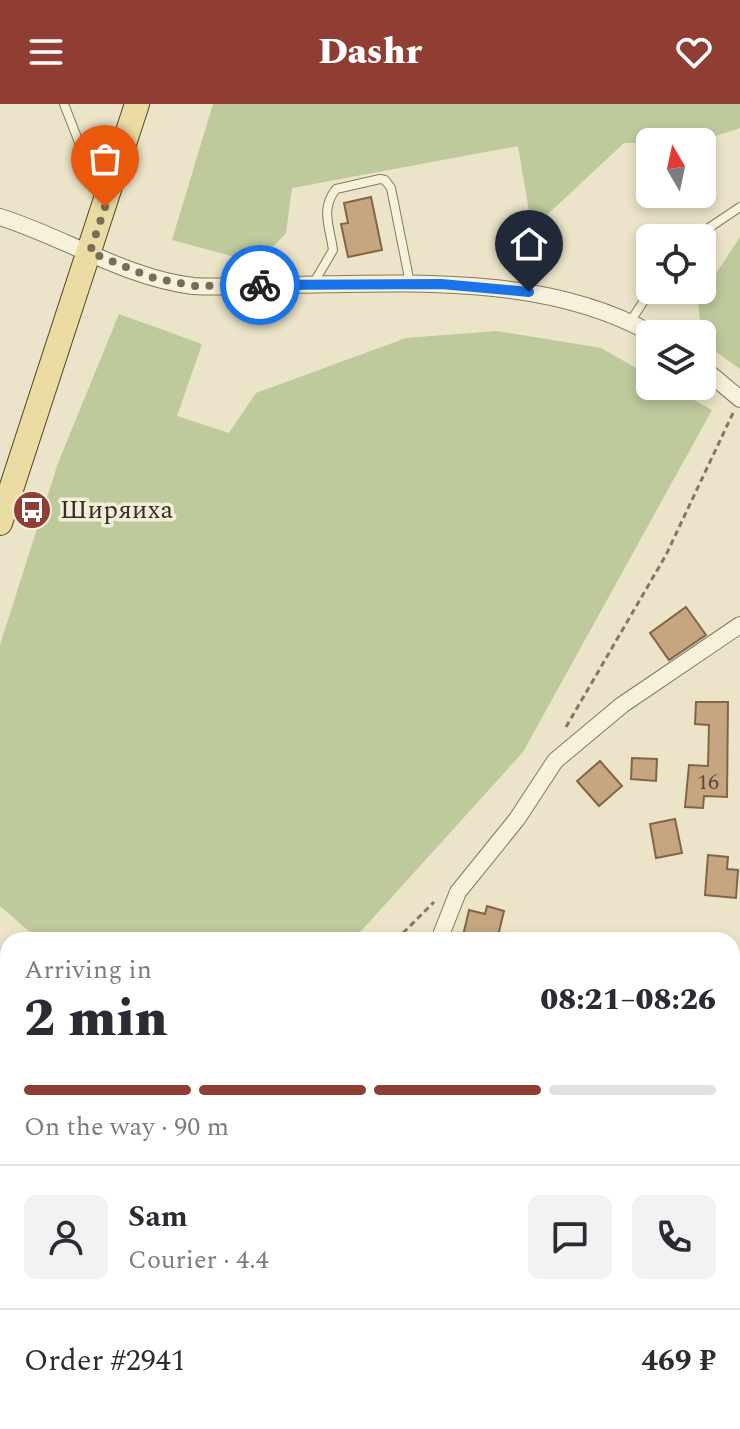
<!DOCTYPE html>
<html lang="en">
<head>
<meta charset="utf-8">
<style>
  body { margin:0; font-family:Spectral,serif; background:#f2f2f3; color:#2b2b33; height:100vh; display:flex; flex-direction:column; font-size:30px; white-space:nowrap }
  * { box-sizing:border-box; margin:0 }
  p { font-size:26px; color:#7c7c81 }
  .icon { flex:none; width:44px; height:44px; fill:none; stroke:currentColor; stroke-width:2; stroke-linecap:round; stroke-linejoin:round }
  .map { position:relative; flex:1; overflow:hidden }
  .drawer { position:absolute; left:0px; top:828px; width:740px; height:498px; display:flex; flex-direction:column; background:#fff; border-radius:24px 24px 0 0; box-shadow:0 4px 12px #0003 }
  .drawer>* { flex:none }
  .needle { width:52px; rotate:351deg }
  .controls { position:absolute; left:636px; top:24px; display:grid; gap:16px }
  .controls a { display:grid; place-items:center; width:80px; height:80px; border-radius:12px; background:#fff; box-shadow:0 4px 12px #0003; font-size:40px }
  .pin { position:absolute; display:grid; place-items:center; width:68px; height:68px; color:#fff; margin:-82px -34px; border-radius:50% 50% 50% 0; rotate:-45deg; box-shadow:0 0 8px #0007 }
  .pin .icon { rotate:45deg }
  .courier { position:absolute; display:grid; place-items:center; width:80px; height:80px; margin:-40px; border:6px solid #1a73e8; border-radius:50%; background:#fff; color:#222; box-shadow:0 2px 10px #0007 }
  .overview em { font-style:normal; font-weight:800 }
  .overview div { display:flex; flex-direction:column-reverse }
  .overview { display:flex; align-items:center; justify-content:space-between; height:136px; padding:0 24px }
  h1 { font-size:52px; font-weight:800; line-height:60px }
  .bar { display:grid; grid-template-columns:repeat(4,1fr); gap:12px 8px; align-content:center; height:96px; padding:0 24px }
  .bar i { height:10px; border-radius:6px; background:#e1e1e2 }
  .bar .active { background:#903d33 }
  .bar p { grid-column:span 4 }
  .line { display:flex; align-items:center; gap:20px; padding:0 24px; border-top:2px solid #e1e1e2 }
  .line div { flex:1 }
  .round { display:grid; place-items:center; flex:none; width:84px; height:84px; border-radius:12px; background:#f2f2f3 }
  header { display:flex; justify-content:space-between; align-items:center; height:104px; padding:0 24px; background:#903d33; color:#fff; font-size:36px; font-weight:800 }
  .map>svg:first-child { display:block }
</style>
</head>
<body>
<header><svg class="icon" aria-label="menu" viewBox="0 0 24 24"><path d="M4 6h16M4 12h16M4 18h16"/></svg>Dashr<svg class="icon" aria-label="heart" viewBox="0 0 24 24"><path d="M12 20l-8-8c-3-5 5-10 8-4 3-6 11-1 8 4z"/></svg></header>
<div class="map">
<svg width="740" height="1325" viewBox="0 0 740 1325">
  <rect width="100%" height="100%" fill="#ebe4c8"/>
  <g fill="#bec99c">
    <polygon points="213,0 740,0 740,24 697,38 624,39 532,125 518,42 292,84 286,129 258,159 172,136"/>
    <polygon points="740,133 740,265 702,238 698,197"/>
    <polygon points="119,210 202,240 177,312 229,329 256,289 406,234 497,227 601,244 650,272 650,282 669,282 712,306 523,648 353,836 39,836 0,802 0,541 58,359"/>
  </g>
  <g fill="#c6a581" stroke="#836546" stroke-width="2">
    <polygon points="371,93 382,146 348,153 341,120 348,119 344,99"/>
    <polygon points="686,503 706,531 669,556 650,529"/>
    <polygon points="696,598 728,598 727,693 704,692 703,704 685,703 689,661 708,662 709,621 695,620"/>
    <polygon points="632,654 657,655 656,677 631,675"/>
    <polygon points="600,657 622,682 599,702 577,677"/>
    <polygon points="675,715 682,749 656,754 650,720"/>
    <polygon points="708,751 728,753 727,765 738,766 736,794 705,791"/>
    <polygon points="487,802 504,807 497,836 462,836 469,806 485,810"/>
  </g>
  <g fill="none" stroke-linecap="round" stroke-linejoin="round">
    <g stroke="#86785e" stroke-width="10">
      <g id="lane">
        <polyline points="64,0 100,92"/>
        <polyline points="694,134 740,103"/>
        <path d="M313,180L333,146C330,123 320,105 336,85L380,75L385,76L391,84L410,179"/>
        <polyline points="630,218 651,186"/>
        <polyline points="0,1231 8,1228"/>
        <polyline points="0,1236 8,1240"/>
        <polyline points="26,1325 30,1318"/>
        <polyline points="138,1325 138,1318"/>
        <polyline points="177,1325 181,1318"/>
      </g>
    </g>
    <g stroke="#86785e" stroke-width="18">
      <g id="street">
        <path d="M0,113C64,133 126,174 193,182C221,184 250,181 278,181C399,180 543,168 652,230"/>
        <polyline points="702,263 740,295"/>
        <polyline points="439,836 458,788 517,715 555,657 622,601 740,521"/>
        <polyline points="732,1083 740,965"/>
        <polyline points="459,1318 461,1325"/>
      </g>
    </g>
    <g stroke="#544632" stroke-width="26">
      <polyline id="primary" points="0,419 137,0"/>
    </g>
    <g stroke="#86785e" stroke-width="3" stroke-dasharray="6 4" stroke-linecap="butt">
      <polyline points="566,623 666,451 733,309"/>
      <polyline points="396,836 434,798"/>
      <polyline points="0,1126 8,1122"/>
    </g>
    <use href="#lane" stroke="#f6f1da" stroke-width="8"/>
    <use href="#street" stroke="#f6f1da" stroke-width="16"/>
    <use href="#primary" stroke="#ebdca3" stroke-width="24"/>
  </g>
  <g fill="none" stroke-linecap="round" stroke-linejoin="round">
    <polyline stroke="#766e5b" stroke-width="8" stroke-dasharray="0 14.4" points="105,103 90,148 150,173 194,182 260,181"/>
    <polyline stroke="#1a73e8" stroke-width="10" points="260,181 441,180 529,188"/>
  </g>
  <defs>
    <g id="bus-disc" transform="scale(2)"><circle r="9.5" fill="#903d33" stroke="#f3eed7"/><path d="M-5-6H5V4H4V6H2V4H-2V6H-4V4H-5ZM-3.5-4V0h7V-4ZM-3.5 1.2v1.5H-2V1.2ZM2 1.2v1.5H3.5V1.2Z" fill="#fff"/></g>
  </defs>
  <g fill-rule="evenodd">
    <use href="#bus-disc" x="32" y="406"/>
  </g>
  <g text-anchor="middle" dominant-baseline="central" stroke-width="7" stroke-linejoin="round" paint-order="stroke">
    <g font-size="22" fill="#5b4c39">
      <text x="708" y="678">16</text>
    </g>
    <g font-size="26" fill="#372e21" stroke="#f3eed7" text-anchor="start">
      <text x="60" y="406">Ширяиха</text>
    </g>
  </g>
</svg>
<div class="controls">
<a><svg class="needle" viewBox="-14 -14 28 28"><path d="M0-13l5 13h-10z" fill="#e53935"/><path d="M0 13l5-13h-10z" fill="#7c7c81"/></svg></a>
<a><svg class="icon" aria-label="locate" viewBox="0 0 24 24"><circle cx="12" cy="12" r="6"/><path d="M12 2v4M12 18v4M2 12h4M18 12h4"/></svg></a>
<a><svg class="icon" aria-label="layers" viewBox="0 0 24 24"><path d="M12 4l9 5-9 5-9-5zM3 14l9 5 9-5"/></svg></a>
</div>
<div class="pin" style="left:105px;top:103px;background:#ea580c"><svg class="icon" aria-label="bag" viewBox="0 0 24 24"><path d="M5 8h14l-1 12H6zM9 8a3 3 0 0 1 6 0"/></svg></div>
<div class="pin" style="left:529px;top:188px;background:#1f2937"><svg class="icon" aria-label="home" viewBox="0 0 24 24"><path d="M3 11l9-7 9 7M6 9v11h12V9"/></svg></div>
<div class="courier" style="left:260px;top:181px"><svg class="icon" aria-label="bike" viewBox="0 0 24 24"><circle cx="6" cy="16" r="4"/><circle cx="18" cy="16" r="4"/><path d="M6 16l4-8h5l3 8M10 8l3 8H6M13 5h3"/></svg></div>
<section class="drawer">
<div class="overview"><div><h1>2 min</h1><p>Arriving in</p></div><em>08:21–08:26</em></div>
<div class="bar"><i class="active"></i><i class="active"></i><i class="active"></i><i></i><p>On the way · 90 m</p></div>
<div class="line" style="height:144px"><a class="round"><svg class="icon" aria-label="person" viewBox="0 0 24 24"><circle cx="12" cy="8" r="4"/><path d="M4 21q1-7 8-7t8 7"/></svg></a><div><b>Sam</b><p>Courier · 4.4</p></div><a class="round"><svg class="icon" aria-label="chat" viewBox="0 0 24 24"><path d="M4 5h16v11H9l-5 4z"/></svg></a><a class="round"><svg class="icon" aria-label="phone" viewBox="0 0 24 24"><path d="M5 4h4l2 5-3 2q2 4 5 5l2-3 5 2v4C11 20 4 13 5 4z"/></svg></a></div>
<div class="line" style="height:104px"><div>Order #2941</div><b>469 ₽</b></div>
</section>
</div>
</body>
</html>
